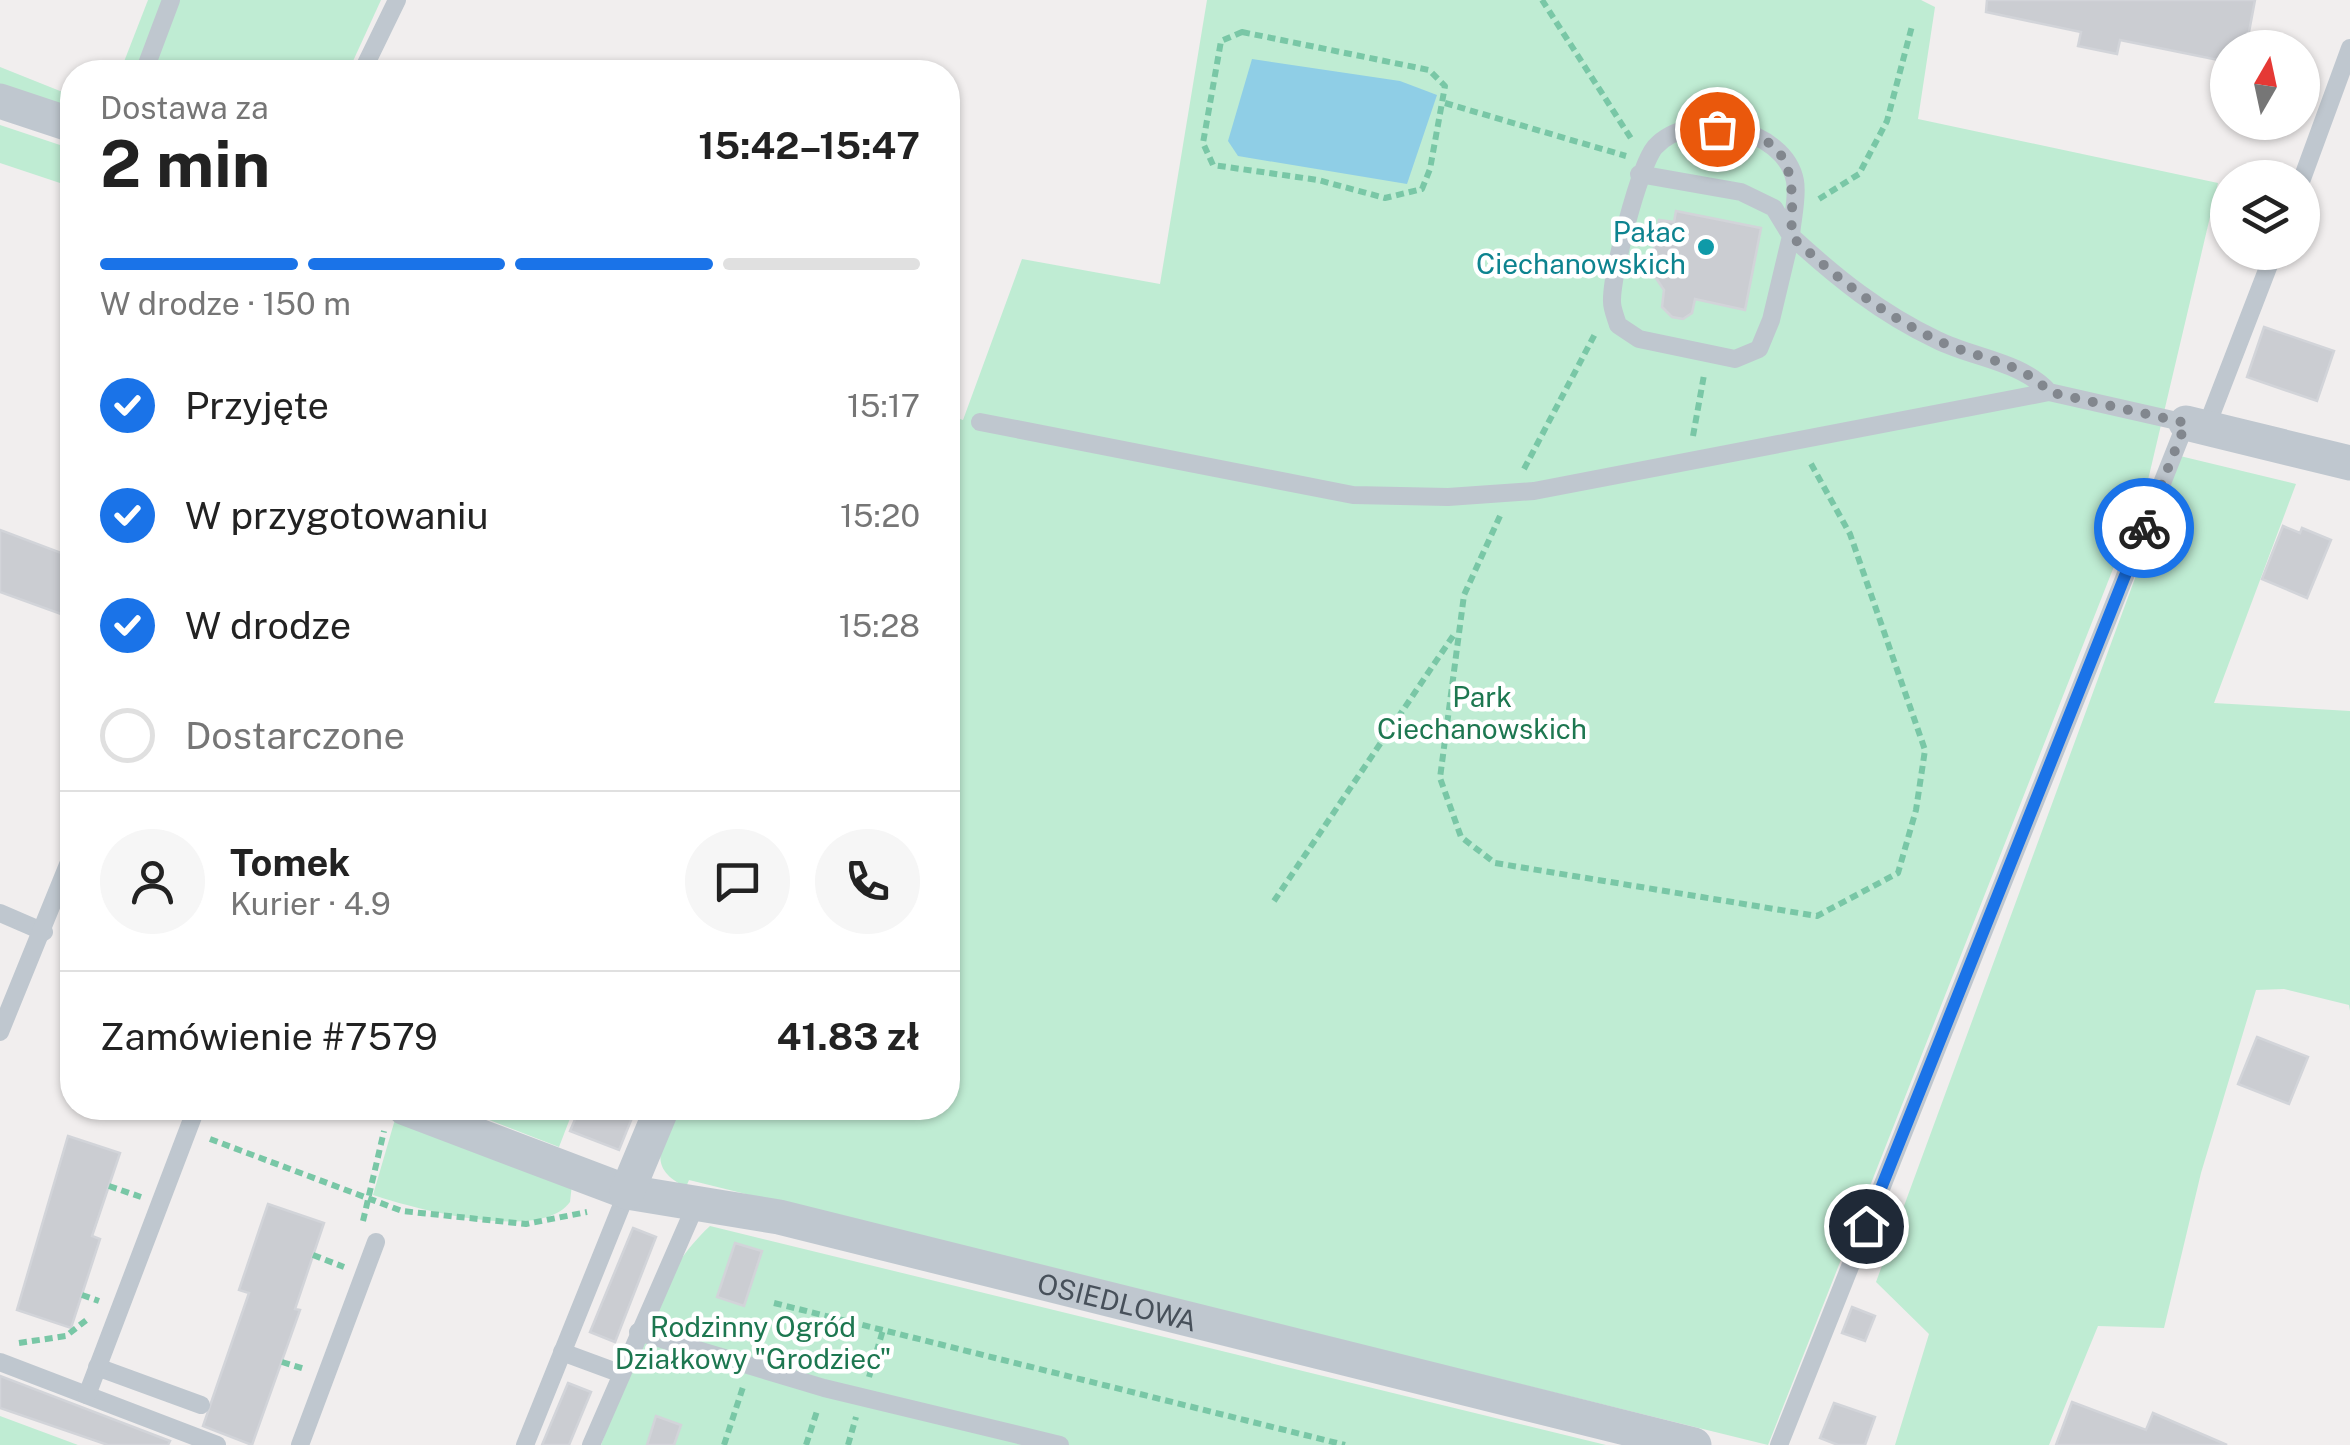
<!DOCTYPE html>
<html lang="pl">
<head>
<meta charset="utf-8">
<style>
  body { margin:0; font-family:"Public Sans",sans-serif; background:#f6f6f6; color:#222; height:100vh; display:flex; flex-direction:column; font-size:38px; white-space:nowrap }
  * { box-sizing:border-box; margin:0 }
  p { font-size:32px; color:#767676 }
  .icon { flex:none; width:55px; height:55px; fill:none; stroke:currentColor; stroke-width:2; stroke-linecap:round; stroke-linejoin:round }
  .map { position:relative; flex:1; overflow:hidden }
  .drawer { position:absolute; left:60px; top:60px; width:900px; height:1060px; display:flex; flex-direction:column; background:#fff; border-radius:40px; box-shadow:0 2px 8px #0004 }
  .drawer>* { flex:none }
  .needle { width:65px; rotate:9deg }
  .tools { position:absolute; left:2210px; top:30px; display:grid; gap:20px }
  .tools a { display:grid; place-items:center; width:110px; height:110px; border-radius:50%; background:#fff; box-shadow:0 2px 8px #0004; font-size:50px }
  .pin { position:absolute; display:grid; place-items:center; width:85px; height:85px; color:#fff; margin:-42px; border:5px solid #fff; border-radius:50%; box-shadow:0 2px 10px #0007 }
  .courier { position:absolute; display:grid; place-items:center; width:100px; height:100px; margin:-50px; border:8px solid #1a73e8; border-radius:50%; background:#fff; color:#222; box-shadow:0 2px 12px #0007 }
  .summary em { font-style:normal; font-weight:700 }
  .summary div { display:flex; flex-direction:column-reverse }
  .summary { display:flex; align-items:center; justify-content:space-between; height:170px; padding:0 40px }
  h1 { font-size:65px; font-weight:700; line-height:75px }
  .bar { display:grid; grid-template-columns:repeat(4,1fr); gap:15px 10px; align-content:center; height:120px; padding:0 40px }
  .bar i { height:12px; border-radius:8px; background:#e0e0e0 }
  .bar .current { background:#1a73e8 }
  .bar p { grid-column:span 4 }
  .line { display:flex; align-items:center; gap:25px; padding:0 40px; border-top:2px solid #e0e0e0 }
  .line div { flex:1 }
  .round { display:grid; place-items:center; flex:none; width:105px; height:105px; border-radius:52px; background:#f6f6f6 }
  ol { padding:0 40px; list-style:none }
  li { display:flex; align-items:center; gap:30px; height:110px }
  li p { margin-inline-start:auto }
  li .icon { padding:10px; border-radius:50%; background:#1a73e8; color:#fff; stroke-width:4 }
  li:last-child { color:#767676 }
  li i { width:55px; height:55px; border:5px solid #e0e0e0; border-radius:50% }
  .map>svg:first-child { display:block }
</style>
</head>
<body>
<div class="map">
<svg width="2350" height="1445" viewBox="0 0 2350 1445">
  <rect width="100%" height="100%" fill="#f1eeee"/>
  <g fill="#bfecd3">
    <polygon points="148,0 381,0 348,72 120,72"/>
    <path d="M1207,0H1921L1935,7L1918,119L2218,183L2148,480L1768,1445L689,1180L686,1187C643,1167 664,1142 678,1108H948V436L955,417L963,420L1022,259L1160,284Z"/>
    <polygon points="0,67 70,95 66,107 0,84"/>
    <polygon points="0,125 72,149 72,187 0,163"/>
    <polygon points="2180,456 2296,484 2214,703 2350,711 2350,1011 2349,1005 2284,989 2256,990 2201,1173 2164,1328 2098,1326 2049,1445 1895,1445 1929,1334 1876,1282"/>
    <polygon points="476,1108 574,1108 559,1147 474,1114"/>
    <path d="M396,1116L572,1184L570,1202C540,1243 415,1209 373,1195Z"/>
    <path d="M710,1226L1606,1445H601C629,1372 651,1280 710,1226Z"/>
    <polygon points="0,1416 78,1445 0,1445"/>
  </g>
  <polygon fill="#8fcee6" points="1252,59 1400,81 1437,95 1407,184 1238,156 1228,141"/>
  <g fill="#cbcdd2" stroke="#d2d4d9" stroke-width="2.5">
    <polygon points="1987,0 2255,0 2246,48 2228,48 2228,62 2120,40 2117,54 2078,46 2081,32 1986,12"/>
    <polygon points="1676,211 1761,228 1745,310 1695,299 1692,313 1683,319 1672,317 1662,307 1664,290 1650,269 1659,220 1674,222"/>
    <polygon points="2264,327 2334,351 2317,401 2247,377"/>
    <polygon points="2283,526 2300,533 2302,528 2331,540 2307,598 2262,579"/>
    <polygon points="0,530 72,557 72,618 0,592"/>
    <polygon points="2257,1037 2308,1057 2289,1104 2238,1084"/>
    <polygon points="580,1108 636,1108 619,1150 570,1131"/>
    <polygon points="68,1136 120,1153 92,1236 100,1239 71,1328 17,1310"/>
    <polygon points="268,1204 324,1223 295,1309 300,1310 252,1445 203,1426 249,1293 239,1290"/>
    <polygon points="633,1228 656,1237 615,1342 590,1332"/>
    <polygon points="735,1243 762,1251 744,1306 717,1297"/>
    <polygon points="1852,1307 1875,1316 1865,1341 1842,1333"/>
    <polygon points="0,1376 170,1441 168,1445 108,1445 0,1408"/>
    <polygon points="568,1383 591,1392 569,1445 542,1445"/>
    <polygon points="2072,1402 2146,1430 2153,1413 2227,1445 2056,1445"/>
    <polygon points="1834,1403 1875,1417 1865,1445 1838,1445 1820,1438"/>
    <polygon points="656,1416 681,1425 674,1445 647,1445"/>
  </g>
  <g fill="none" stroke-linecap="round" stroke-linejoin="round">
    <g stroke="#79c7a6" stroke-width="6" stroke-dasharray="8 5" stroke-linecap="butt">
      <polyline points="1542,0 1632,140"/>
      <polygon points="1242,32 1429,70 1445,86 1430,169 1422,189 1385,198 1318,180 1213,165 1203,143 1221,41"/>
      <polyline points="1445,103 1626,156"/>
      <polyline points="1819,199 1859,174 1887,121 1912,26"/>
      <polyline points="1693,436 1704,375"/>
      <polyline points="1524,469 1595,334"/>
      <polyline points="1500,516 1464,595 1440,778 1461,837 1495,863 1817,916 1898,873 1916,810 1925,750 1850,534 1810,462"/>
      <polyline points="1274,901 1455,633"/>
      <polyline points="210,1139 402,1211 526,1224 587,1212"/>
      <polyline points="109,1186 141,1197"/>
      <polyline points="363,1221 384,1131"/>
      <polyline points="313,1255 344,1267"/>
      <polyline points="82,1295 99,1301"/>
      <polyline points="774,1303 1345,1445"/>
      <polyline points="19,1343 66,1336 89,1318"/>
      <polyline points="282,1362 305,1369"/>
      <polyline points="869,1377 883,1330"/>
      <polyline points="724,1445 743,1387"/>
      <polyline points="806,1445 818,1408"/>
      <polyline points="848,1445 856,1417"/>
    </g>
    <g stroke="#bfc7cf" stroke-width="18">
      <polyline points="144,72 171,0"/>
      <polyline points="362,72 397,0"/>
      <path d="M1639,174L1741,192L1774,208L1791,236L1771,320L1759,349L1735,359L1639,339L1618,325C1616,318 1612,309 1612,302C1611,276 1639,166 1655,147C1690,108 1785,127 1795,181C1798,198 1792,219 1791,236C1837,278 1880,313 1937,340C1973,358 2021,361 2049,392L2186,423L1779,1445"/>
      <polyline points="2302,179 2350,48"/>
      <polyline points="980,422 1353,495 1448,497 1534,491 2049,392"/>
      <polyline points="2206,428 2274,252"/>
      <polyline points="0,913 44,932"/>
      <polyline points="0,1032 72,855"/>
      <polyline points="638,1332 824,1388 1060,1445"/>
      <polyline points="562,1352 619,1373"/>
      <polyline points="0,1362 217,1445"/>
      <polyline points="97,1367 201,1405"/>
      <polyline points="87,1395 194,1114"/>
      <polyline points="300,1445 376,1242"/>
      <polyline points="525,1445 627,1192"/>
      <polyline points="591,1445 697,1202"/>
    </g>
    <g stroke="#bfc7cf" stroke-width="35">
      <polyline points="0,101 72,125"/>
      <polyline points="2186,423 2350,463"/>
      <path id="s1" d="M405,1108L627,1192L779,1217L1694,1445"/>
      <polyline points="627,1192 662,1108"/>
    </g>
  </g>
  <g fill="none" stroke-linecap="round" stroke-linejoin="round">
    <path stroke="#82878e" stroke-width="10" stroke-dasharray="0 18" d="M1717,129C1792,133 1795,171 1791,236C1837,278 1880,313 1937,340C1973,358 2022,361 2049,392L2186,423L2144,528"/>
    <polyline stroke="#1a73e8" stroke-width="12" points="1866,1226 2144,528"/>
  </g>
  <circle fill="#0f9aa8" stroke="#fff" stroke-width="4" cx="1706" cy="247" r="10"/>
  <g text-anchor="middle" dominant-baseline="central" stroke-width="9" stroke-linejoin="round" paint-order="stroke">
    <g font-size="28" fill="#0d838f" stroke="#fff" text-anchor="end">
      <text x="1686" y="231">Pałac<tspan x="1686" dy="32">Ciechanowskich</tspan></text>
    </g>
    <g font-size="28" fill="#1d7750" stroke="#fff">
      <text x="1482" y="696">Park<tspan x="1482" dy="32">Ciechanowskich</tspan></text>
      <text x="753" y="1326">Rodzinny Ogród<tspan x="753" dy="32">Działkowy "Grodziec"</tspan></text>
    </g>
    <g font-size="28" fill="#47505a" stroke="#fff">
      <text stroke="none"><textPath href="#s1" startOffset="740">OSIEDLOWA</textPath></text>
    </g>
  </g>
</svg>
<div class="tools">
<a><svg class="needle" viewBox="-14 -14 28 28"><path d="M0-13l5 13h-10z" fill="#e53935"/><path d="M0 13l5-13h-10z" fill="#767676"/></svg></a>
<a><svg class="icon" aria-label="layers" viewBox="0 0 24 24"><path d="M12 4l9 5-9 5-9-5zM3 14l9 5 9-5"/></svg></a>
</div>
<div class="pin" style="left:1717px;top:129px;background:#ea580c"><svg class="icon" aria-label="bag" viewBox="0 0 24 24"><path d="M5 8h14l-1 12H6zM9 8a3 3 0 0 1 6 0"/></svg></div>
<div class="pin" style="left:1866px;top:1226px;background:#1f2937"><svg class="icon" aria-label="home" viewBox="0 0 24 24"><path d="M3 11l9-7 9 7M6 9v11h12V9"/></svg></div>
<div class="courier" style="left:2144px;top:528px"><svg class="icon" aria-label="bike" viewBox="0 0 24 24"><circle cx="6" cy="16" r="4"/><circle cx="18" cy="16" r="4"/><path d="M6 16l4-8h5l3 8M10 8l3 8H6M13 5h3"/></svg></div>
<section class="drawer">
<div class="summary"><div><h1>2 min</h1><p>Dostawa za</p></div><em>15:42–15:47</em></div>
<div class="bar"><i class="current"></i><i class="current"></i><i class="current"></i><i></i><p>W drodze · 150 m</p></div>
<ol>
<li><svg class="icon" aria-label="check" viewBox="0 0 24 24"><path d="M5 12l5 5 9-10"/></svg>Przyjęte<p>15:17</p></li>
<li><svg class="icon" aria-label="check" viewBox="0 0 24 24"><path d="M5 12l5 5 9-10"/></svg>W przygotowaniu<p>15:20</p></li>
<li><svg class="icon" aria-label="check" viewBox="0 0 24 24"><path d="M5 12l5 5 9-10"/></svg>W drodze<p>15:28</p></li>
<li><i></i>Dostarczone</li>
</ol>
<div class="line" style="height:180px"><a class="round"><svg class="icon" aria-label="person" viewBox="0 0 24 24"><circle cx="12" cy="8" r="4"/><path d="M4 21q1-7 8-7t8 7"/></svg></a><div><b>Tomek</b><p>Kurier · 4.9</p></div><a class="round"><svg class="icon" aria-label="chat" viewBox="0 0 24 24"><path d="M4 5h16v11H9l-5 4z"/></svg></a><a class="round"><svg class="icon" aria-label="phone" viewBox="0 0 24 24"><path d="M5 4h4l2 5-3 2q2 4 5 5l2-3 5 2v4C11 20 4 13 5 4z"/></svg></a></div>
<div class="line" style="height:130px"><div>Zamówienie #7579</div><b>41.83 zł</b></div>
</section>
</div>
</body>
</html>
